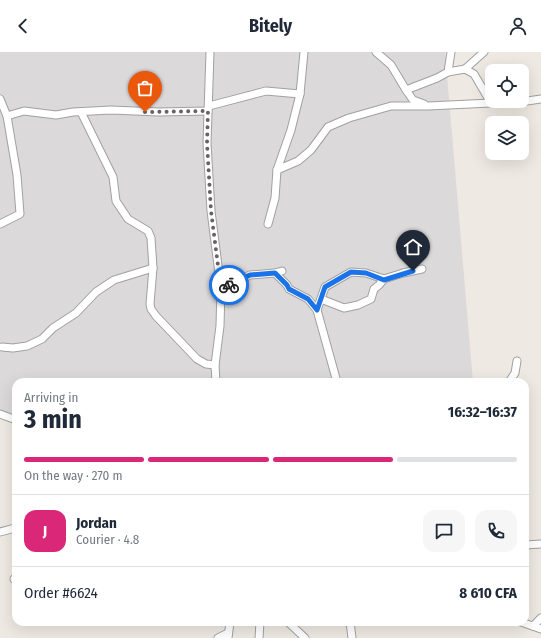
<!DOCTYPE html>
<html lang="en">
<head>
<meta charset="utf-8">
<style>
  body { margin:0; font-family:"Fira Sans Condensed",sans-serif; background:#f6f6f7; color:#1f2937; height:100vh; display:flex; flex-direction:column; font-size:15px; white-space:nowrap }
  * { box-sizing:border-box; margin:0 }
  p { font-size:13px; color:#747a83 }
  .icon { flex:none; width:22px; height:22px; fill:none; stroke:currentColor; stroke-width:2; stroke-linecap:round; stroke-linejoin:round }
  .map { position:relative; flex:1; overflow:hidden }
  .drawer { position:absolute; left:12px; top:326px; width:517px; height:248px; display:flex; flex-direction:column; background:#fff; border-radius:12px; box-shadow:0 4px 16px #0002 }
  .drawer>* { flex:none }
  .controls { position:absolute; left:485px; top:12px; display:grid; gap:8px }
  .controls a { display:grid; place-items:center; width:44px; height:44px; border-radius:8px; background:#fff; box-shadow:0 4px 16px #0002; font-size:20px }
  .pin { position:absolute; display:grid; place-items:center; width:34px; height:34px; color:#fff; margin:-41px -17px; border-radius:50% 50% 50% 0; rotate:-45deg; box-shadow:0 0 4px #0007 }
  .pin .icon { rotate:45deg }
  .courier { position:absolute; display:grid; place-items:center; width:40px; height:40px; margin:-20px; border:3px solid #1a73e8; border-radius:50%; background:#fff; color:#222; box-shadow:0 1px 5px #0007 }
  .summary em { font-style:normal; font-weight:700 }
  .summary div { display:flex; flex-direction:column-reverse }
  .summary { display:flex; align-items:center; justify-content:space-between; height:68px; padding:0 12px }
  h1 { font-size:26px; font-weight:700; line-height:30px }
  .bar { display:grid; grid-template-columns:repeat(4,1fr); gap:6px 4px; align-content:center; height:48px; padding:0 12px }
  .bar i { height:5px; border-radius:3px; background:#e0e1e3 }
  .bar .selected { background:#db2777 }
  .bar p { grid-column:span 4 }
  .line { display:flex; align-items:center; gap:10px; padding:0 12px; border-top:1px solid #e0e1e3 }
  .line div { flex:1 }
  .round { display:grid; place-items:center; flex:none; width:42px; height:42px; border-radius:12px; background:#f6f6f7 }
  header { display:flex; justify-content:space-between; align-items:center; height:52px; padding:0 12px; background:#fff; font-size:18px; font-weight:700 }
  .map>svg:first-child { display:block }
</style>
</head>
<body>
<header><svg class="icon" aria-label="back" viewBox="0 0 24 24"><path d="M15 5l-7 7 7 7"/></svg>Bitely<svg class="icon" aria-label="person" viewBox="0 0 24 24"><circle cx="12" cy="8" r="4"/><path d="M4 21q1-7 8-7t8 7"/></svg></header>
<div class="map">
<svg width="541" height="586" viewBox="0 0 541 586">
  <rect width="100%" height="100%" fill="#eee9e2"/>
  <polygon fill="#dbd9da" points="0,0 445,0 473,330 16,330 16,364 0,358"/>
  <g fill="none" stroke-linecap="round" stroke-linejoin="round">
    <g stroke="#a1a1a1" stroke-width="9">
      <g id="minor">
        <polyline points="210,0 207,91 211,159 221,237 220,274 215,313 216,330"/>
        <polyline points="376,0 391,13 406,38 437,26 448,20 465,17 474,22 491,51 514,51 541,47"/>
        <polyline points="465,17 484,0"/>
        <polyline points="448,20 451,0"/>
        <polyline points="406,38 413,48 424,52"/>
        <polyline points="0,47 7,64 17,123 20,162 0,172"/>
        <polyline points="209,54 266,39 300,42 304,0"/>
        <polyline points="81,60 113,125 116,149 128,167 148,179 151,186 153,216 150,252 151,257 156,264 197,307 206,312 215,313"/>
        <polyline points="7,64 24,59 56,63 73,60 111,58 159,60 208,59"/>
        <polyline points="277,118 298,109 311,98 328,75 349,66 391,54 428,54 491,51"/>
        <polyline points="268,172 275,146 277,118 291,78 300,42"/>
        <polyline points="282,219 275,221 287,233 289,237 308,247 317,258 337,330"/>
        <polyline points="221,237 250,223 275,221"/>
        <polyline points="321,247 344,256 358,253 371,247 374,237 379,233 384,227"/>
        <polyline points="317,258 325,235 351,220 366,221 384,227 403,221 422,217"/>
        <polyline points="2,295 13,296 27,294 42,287 53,276 76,261 96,240 114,228 153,216"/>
        <polyline points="509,330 515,321 517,309"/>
        <polyline points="0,362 16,368"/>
        <polyline points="0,480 15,476"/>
        <polyline points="525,493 541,492"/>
        <polyline points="14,527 16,527"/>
        <polyline points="288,570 305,586"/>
        <polyline points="350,570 352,586"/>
        <polyline points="521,570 541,577"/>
        <polyline points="533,574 541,566"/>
        <polyline points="218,586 228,581"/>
        <polyline points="228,586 230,570"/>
        <polyline points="259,586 260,570"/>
      </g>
    </g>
    <use href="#minor" stroke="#fff" stroke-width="7"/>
  </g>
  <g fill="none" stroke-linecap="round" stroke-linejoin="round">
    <polyline stroke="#666462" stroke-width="4" stroke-dasharray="0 7.2" points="145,60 208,59 207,91 211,159 221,237 229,233"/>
    <polyline stroke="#1a73e8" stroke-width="5" points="229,233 250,223 275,221 287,233 289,237 308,247 317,258 325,235 351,220 366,221 384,228 413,219"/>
  </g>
</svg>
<div class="controls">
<a><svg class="icon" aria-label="locate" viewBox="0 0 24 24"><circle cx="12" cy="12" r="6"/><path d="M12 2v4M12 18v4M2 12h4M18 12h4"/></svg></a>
<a><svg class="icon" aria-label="layers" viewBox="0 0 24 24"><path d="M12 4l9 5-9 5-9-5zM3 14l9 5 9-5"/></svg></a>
</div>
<div class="pin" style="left:145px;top:60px;background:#ea580c"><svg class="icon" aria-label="bag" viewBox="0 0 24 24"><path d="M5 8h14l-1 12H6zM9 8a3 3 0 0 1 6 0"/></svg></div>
<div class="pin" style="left:413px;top:219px;background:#1f2937"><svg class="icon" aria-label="home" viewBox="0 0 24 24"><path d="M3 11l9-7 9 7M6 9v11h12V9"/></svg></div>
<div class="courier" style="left:229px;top:233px"><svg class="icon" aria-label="bike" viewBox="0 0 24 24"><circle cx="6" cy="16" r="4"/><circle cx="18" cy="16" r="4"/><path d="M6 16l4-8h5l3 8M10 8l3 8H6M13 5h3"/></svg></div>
<section class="drawer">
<div class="summary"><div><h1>3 min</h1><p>Arriving in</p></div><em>16:32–16:37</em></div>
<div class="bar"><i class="selected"></i><i class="selected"></i><i class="selected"></i><i></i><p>On the way · 270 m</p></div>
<div class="line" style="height:72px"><b class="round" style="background:#db2777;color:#fff">J</b><div><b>Jordan</b><p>Courier · 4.8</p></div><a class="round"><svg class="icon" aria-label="chat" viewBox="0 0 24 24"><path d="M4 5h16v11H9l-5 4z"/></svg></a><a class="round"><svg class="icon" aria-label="phone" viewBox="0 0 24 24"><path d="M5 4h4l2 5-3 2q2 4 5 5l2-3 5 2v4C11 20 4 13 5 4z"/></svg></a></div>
<div class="line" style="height:52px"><div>Order #6624</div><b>8 610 CFA</b></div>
</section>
</div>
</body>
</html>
